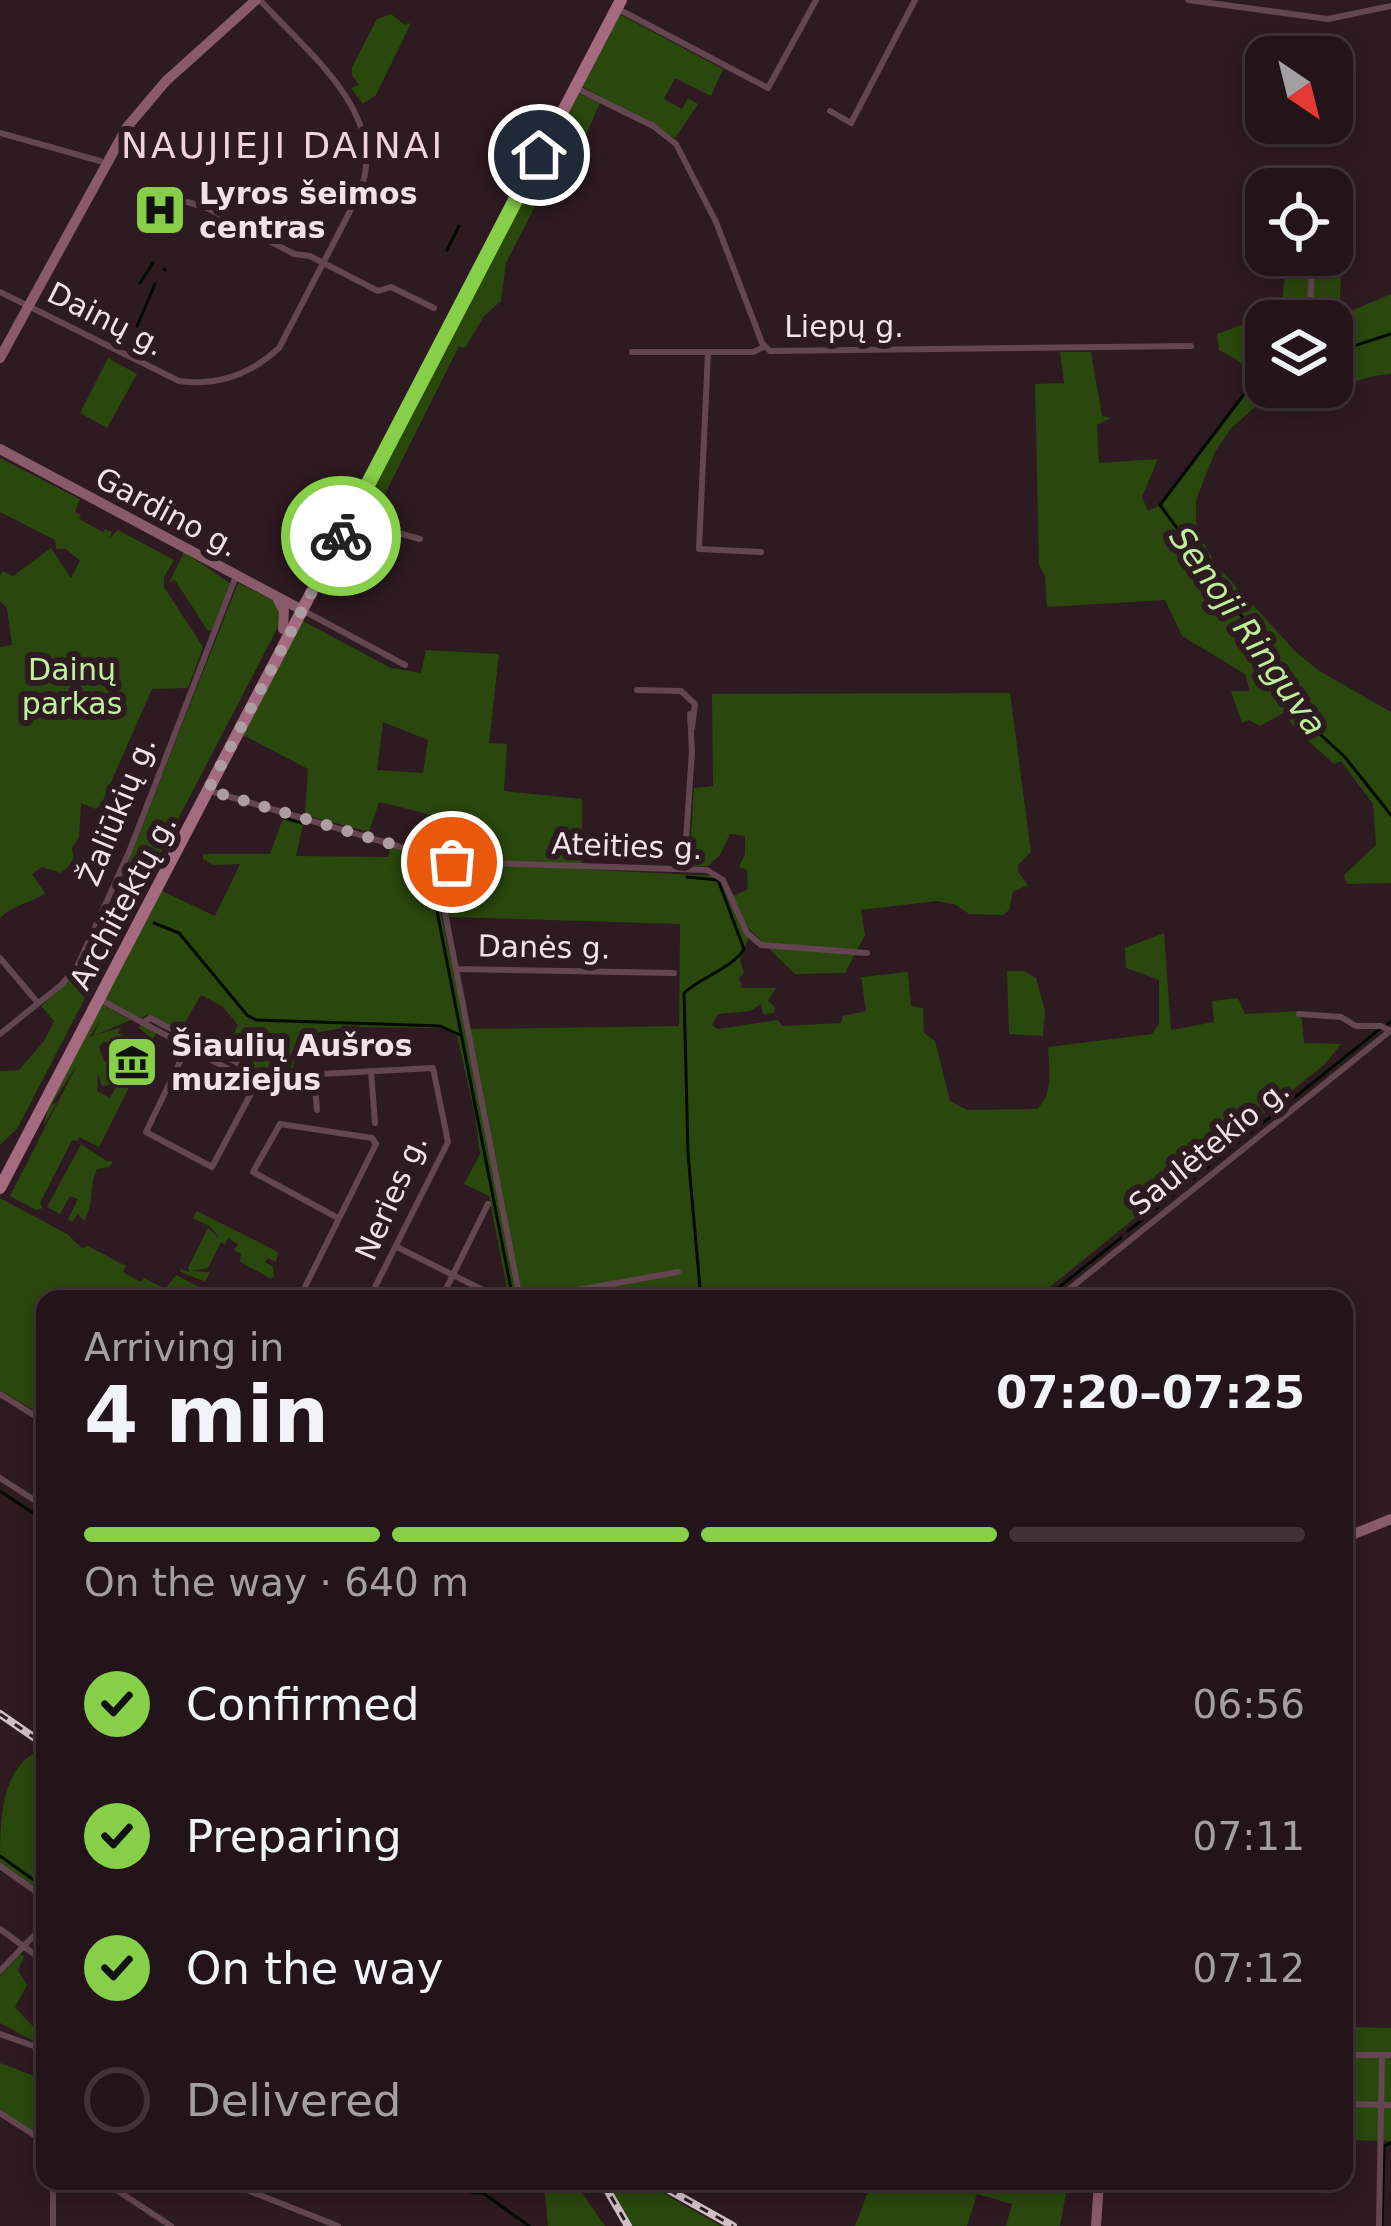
<!DOCTYPE html>
<html lang="en">
<head>
<meta charset="utf-8">
<style>
  body { margin:0; font-family:"DejaVu Sans",sans-serif; background:#2a1d22; color:#f1f3f6; height:100vh; display:flex; flex-direction:column; font-size:45px; white-space:nowrap }
  * { box-sizing:border-box; margin:0 }
  p { font-size:39px; color:#a29ea2 }
  .icon { flex:none; width:66px; height:66px; fill:none; stroke:currentColor; stroke-width:2; stroke-linecap:round; stroke-linejoin:round }
  .map { position:relative; flex:1; overflow:hidden }
  .sheet { position:absolute; left:36px; top:1290px; width:1317px; height:900px; display:flex; flex-direction:column; background:#221419; border-radius:24px; box-shadow:0 6px 18px #0003,0 0 0 3px #3f3338 }
  .sheet>* { flex:none }
  .needle { width:78px; rotate:145deg }
  .buttons { position:absolute; left:1245px; top:36px; display:grid; gap:24px }
  .buttons a { display:grid; place-items:center; width:108px; height:108px; border-radius:24px; background:#221419; box-shadow:0 6px 18px #0003,0 0 0 3px #3f3338; font-size:60px }
  .pin { position:absolute; display:grid; place-items:center; width:102px; height:102px; color:#fff; margin:-51px; border:6px solid #fff; border-radius:50%; box-shadow:0 3px 12px #0007 }
  .courier { position:absolute; display:grid; place-items:center; width:120px; height:120px; margin:-60px; border:9px solid #88cf49; border-radius:50%; background:#fff; color:#222; box-shadow:0 3px 15px #0007 }
  .head em { font-style:normal; font-weight:700 }
  .head div { display:flex; flex-direction:column-reverse }
  .head { display:flex; align-items:center; justify-content:space-between; height:204px; padding:0 48px }
  h1 { font-size:78px; font-weight:700; line-height:90px }
  .bar { display:grid; grid-template-columns:repeat(4,1fr); gap:18px 12px; align-content:center; height:144px; padding:0 48px }
  .bar i { height:15px; border-radius:9px; background:#3f3338 }
  .bar .current { background:#88cf49 }
  .bar p { grid-column:span 4 }
  ol { padding:0 48px; list-style:none }
  li { display:flex; align-items:center; gap:36px; height:132px }
  li p { margin-inline-start:auto }
  li .icon { padding:12px; border-radius:50%; background:#88cf49; color:#111; stroke-width:4 }
  li:last-child { color:#a29ea2 }
  li i { width:66px; height:66px; border:6px solid #3f3338; border-radius:50% }
  .map>svg:first-child { display:block }
</style>
</head>
<body>
<div class="map">
<svg width="1391" height="2226" viewBox="0 0 1391 2226">
  <rect width="100%" height="100%" fill="#2e1a21"/>
  <g fill="#2a470d" fill-rule="evenodd">
    <polygon points="391,14 405,25 411,23 376,95 363,104 351,88 359,85 352,75 352,67 377,19"/>
    <polygon points="619,14 723,69 711,96 675,78 664,99 682,109 688,98 698,104 675,138 581,86"/>
    <polygon points="578,93 600,103 571,168 553,171 506,263 501,301 484,316 465,348 459,346 382,500 373,487"/>
    <path d="M1296,171L1346,178L1339,316L1391,294V374C1354,375 1298,409 1268,396L1231,428L1215,452L1196,500V529L1216,565L1297,653L1318,670L1391,712V883L1347,884L1344,875L1376,845L1373,804L1341,761L1334,764L1295,729L1285,712L1260,726L1249,720L1242,723L1231,691H1250L1245,674L1182,636L1165,600L1047,607L1045,577L1039,565L1035,384L1064,383L1060,352H1091L1102,416L1111,418L1097,425L1099,463L1158,459L1142,497L1148,511L1160,505L1255,381L1239,361L1219,350L1217,334L1281,310L1287,255H1332V189H1294ZM1266,321H1332V387H1266Z"/>
    <polygon points="108,358 137,374 107,428 80,413"/>
    <path d="M0,458L80,499L75,512L81,515L79,519L103,532L105,529L112,532L109,539L118,530L174,560L164,577V587L203,647L188,688L152,689L101,805L96,809L81,803L79,837L72,848L74,861L61,873L42,867L32,874L45,893C30,904 12,905 0,918V647L12,645L7,608L0,601V575L3,571L13,576L51,548L71,578L80,561L66,549H56L55,540L0,512Z"/>
    <polygon points="184,552 230,583 212,630 208,631 175,580 169,583"/>
    <polygon points="238,583 277,602 280,623 17,1129 0,1145 0,1071 19,1070 44,1041 54,1021 41,1006 76,974 108,913"/>
    <path d="M301,620L391,668L421,673L426,650L499,654L489,743L507,744L504,791L582,799V866L447,859L427,850L432,815L379,802L369,832L305,815L308,769L241,734ZM383,722L428,740L423,773L377,770Z"/>
    <polygon points="1010,693 1031,852 1018,865 1018,872 1028,885 1013,892 1009,910 1003,915 969,914 956,905 937,901 861,910 865,935 845,973 795,974 743,923 733,896 748,889 747,870 739,867 745,854 745,836 730,834 720,855 708,866 689,866 694,788 713,786 712,694"/>
    <path d="M284,815L304,820L296,856L388,857L392,843L429,858L466,1029L679,1026L680,924L448,917L440,862L716,876L749,937L740,960L744,973L739,978L742,988H776L768,1001L776,1008L773,1013L763,1014L761,1004L750,1011L718,1014L712,1025L718,1029L778,1020L782,1026L841,1023L843,1016L866,1011L861,977L908,972L911,1006L923,1008L924,1033L935,1041L950,1101L967,1110L1037,1109C1054,1093 1049,1069 1048,1047L1152,1034L1159,1024V980L1126,968L1125,948L1164,933L1171,1030L1214,1022L1212,1001L1238,998L1245,1014L1301,1011L1304,1043L1341,1044L1325,1064L1035,1299H509L489,1196L464,1184L480,1154L475,1115L457,1036L442,1028L348,1027L314,1033L297,1053L291,1074H264L224,1053L238,1025L222,1006L201,995L180,1031L147,1015L140,1019L105,1000L103,997L160,890L215,916L240,864L214,865L203,859V854H270Z"/>
    <polygon points="1007,971 1024,971 1036,978 1045,1011 1043,1036 1009,1034"/>
    <polygon points="103,1005 131,1020 93,1036 100,1020 90,1037 121,1027 118,1033 128,1038 123,1057 113,1042 104,1042 99,1047 104,1061 123,1061 114,1084 102,1086 98,1074 97,1091 110,1098 126,1068 133,1069 137,1060 130,1054 126,1058 131,1040 146,1047 151,1038 138,1027 142,1025 156,1033 99,1147 79,1137 78,1141 72,1140 40,1203 43,1208 36,1210 10,1196 77,1065 51,1105 57,1102 43,1127 48,1109 98,1007"/>
    <path d="M81,1144L107,1161H113L110,1167L97,1169C88,1189 95,1202 84,1221L78,1214L72,1222L68,1219L78,1199L70,1196L60,1214L47,1207Z"/>
    <polygon points="0,1198 67,1234 82,1248 88,1246 126,1266 123,1272 141,1282 144,1278 165,1289 176,1275 222,1299 45,1299 45,1417 0,1390"/>
    <polygon points="197,1211 278,1252 276,1262 268,1258 265,1262 273,1267 274,1277 270,1278 240,1262 241,1254 234,1250 238,1244 228,1238 225,1245 221,1242 208,1268 191,1271 210,1272 205,1282 181,1272 180,1269 190,1272 188,1268 208,1228 219,1238 211,1227 193,1218"/>
    <path d="M38,1751L45,1754V1896L0,1863C0,1823 0,1769 38,1751Z"/>
    <polygon points="21,1954 24,1957 18,1970 27,1985 15,2007 40,2034 35,2042 0,2023 0,1976"/>
    <polygon points="1344,2027 1391,2028 1391,2141 1344,2140"/>
    <polygon points="0,2063 45,2080 45,2142 0,2113"/>
    <polygon points="544,2181 574,2181 605,2226 548,2226"/>
    <polygon points="604,2181 642,2181 721,2226 630,2226"/>
    <polygon points="872,2181 1007,2181 1066,2193 1060,2226 1006,2226 1012,2204 977,2194 967,2226 855,2226"/>
  </g>
  <g fill="none" stroke-linecap="round" stroke-linejoin="round">
    <g stroke="#010b00" stroke-width="3">
      <polyline points="373,185 416,207"/>
      <polyline points="447,250 459,226"/>
      <polyline points="164,269 165,270"/>
      <polyline points="140,283 153,263"/>
      <polyline points="137,326 155,284"/>
      <polyline points="1332,353 1391,334"/>
      <polyline points="1258,377 1266,375"/>
      <polyline points="1251,385 1160,505 1293,686 1299,715 1344,756 1391,815"/>
      <polyline points="284,818 302,823"/>
      <polyline points="406,852 418,856 429,870 513,1299"/>
      <path d="M687,877L718,880L744,949C733,968 701,977 684,993L688,1154L701,1299"/>
      <polyline points="154,923 179,933 247,1015 256,1020 440,1026 460,1035"/>
      <polyline points="1387,1025 1391,1021"/>
      <polyline points="1128,1231 1380,1029"/>
      <polyline points="1044,1299 1121,1238"/>
      <polyline points="0,1491 45,1521"/>
      <polyline points="0,1856 45,1888"/>
      <polyline points="1384,2146 1391,2143"/>
      <polyline points="456,2181 473,2193 480,2193"/>
      <polyline points="474,2181 483,2193 529,2226"/>
      <polyline points="1382,2226 1384,2149"/>
    </g>
    <g stroke="#634650" stroke-width="6">
      <polyline points="1188,0 1328,19 1391,6"/>
      <polyline points="620,10 768,88 816,0"/>
      <polyline points="578,89 653,126 676,144 716,222 762,343 770,351 1191,346"/>
      <polyline points="830,111 851,123 915,0"/>
      <polyline points="0,133 100,161"/>
      <polyline points="187,202 205,207 294,254 310,256 378,291 391,287 434,308"/>
      <path d="M0,292L179,381C217,386 251,374 279,348L359,194C392,115 307,53 260,0"/>
      <polyline points="1309,321 1313,255"/>
      <polyline points="632,352 753,352 764,347"/>
      <polyline points="708,352 699,549 761,552"/>
      <polyline points="369,487 375,491 391,531 420,539"/>
      <polyline points="302,610 405,665"/>
      <polyline points="637,690 681,691 695,704 692,728"/>
      <polyline points="210,791 452,862 707,870 723,880 747,933 761,945 867,953"/>
      <polyline points="434,857 456,969 674,973"/>
      <polyline points="684,869 692,751 690,714"/>
      <polyline points="0,958 38,1003"/>
      <polyline points="456,969 520,1299"/>
      <polyline points="99,999 256,1084 212,1167 146,1132 187,1047"/>
      <polyline points="1299,1014 1341,1017 1356,1026 1381,1026 1391,1031"/>
      <polyline points="143,1023 150,1018 265,1077 433,1068 448,1142 369,1299"/>
      <polyline points="0,1034 61,985 77,967 129,852 236,576"/>
      <polyline points="371,1071 375,1123"/>
      <polyline points="314,1074 317,1110"/>
      <polyline points="397,1247 501,1299"/>
      <polyline points="299,1299 376,1144 372,1138 280,1124 253,1172 338,1218"/>
      <polyline points="441,1299 488,1204"/>
      <polyline points="528,1299 678,1272"/>
      <polyline points="1057,1299 1390,1031"/>
      <polyline points="0,1394 45,1422"/>
      <polyline points="0,1478 45,1507"/>
      <polyline points="0,1866 45,1898"/>
      <polyline points="0,1929 45,1962"/>
      <polyline points="0,1971 45,1924"/>
      <polyline points="0,2034 45,2050"/>
      <polyline points="1344,2055 1391,2055"/>
      <polyline points="1344,2104 1391,2105"/>
      <polyline points="0,2113 45,2142"/>
      <polyline points="53,2181 53,2226"/>
      <polyline points="103,2181 171,2226"/>
      <polyline points="224,2181 338,2226"/>
      <polyline points="1379,2226 1382,2055"/>
    </g>
    <g stroke="#885a6a" stroke-width="10">
      <polyline points="0,358 127,127 166,81 256,0"/>
      <polyline points="0,449 302,610"/>
      <polyline points="278,600 284,611 283,629"/>
      <polyline points="1344,1538 1391,1519"/>
      <polyline points="1096,2226 1099,2181"/>
    </g>
    <polyline stroke="#a46a7f" stroke-width="12" points="0,1188 621,0"/>
    <g stroke="#d0c0c6" stroke-width="8">
      <g id="rail">
        <polyline points="0,1714 45,1745"/>
        <polyline points="602,2181 628,2226"/>
        <polyline points="653,2181 733,2226"/>
      </g>
    </g>
    <use href="#rail" stroke="#2e1a21" stroke-width="3" stroke-dasharray="9" stroke-linecap="butt"/>
  </g>
  <g fill="none" stroke-linecap="round" stroke-linejoin="round">
    <polyline stroke="#ad9da2" stroke-width="12" stroke-dasharray="0 21.6" points="341,536 208,790 452,862"/>
    <polyline stroke="#88cf49" stroke-width="15" points="341,536 539,155"/>
  </g>
  <defs>
    <g id="hospital-square" transform="scale(2.7)"><rect x="-9" y="-9" width="18" height="18" rx="4" fill="#88cf49" stroke="#2e1a21"/><path d="M-5-5h3v3.5h4V-5h3V5h-3V1.5h-4V5h-3Z" fill="#111"/></g>
    <g id="museum-square" transform="scale(2.7)"><rect x="-9" y="-9" width="18" height="18" rx="4" fill="#88cf49" stroke="#2e1a21"/><path d="M0-6L6-3V-2H-6V-3ZM-5-1h2V3h-2ZM-1-1h2V3h-2ZM3-1h2V3H3ZM-6 4H6V6H-6Z" fill="#111"/></g>
  </defs>
  <g fill-rule="evenodd">
    <use href="#hospital-square" x="160" y="210"/>
    <use href="#museum-square" x="132" y="1062"/>
  </g>
  <g text-anchor="middle" dominant-baseline="central" stroke-width="12" stroke-linejoin="round" paint-order="stroke">
    <g font-size="30" font-weight="bold" fill="#f2e3e8" stroke="#2e1a21" text-anchor="start">
      <text x="199" y="193">Lyros šeimos<tspan x="199" dy="34">centras</tspan></text>
      <text x="171" y="1045">Šiaulių Aušros<tspan x="171" dy="34">muziejus</tspan></text>
    </g>
    <g font-size="30" fill="#f2e3e8" stroke="#2e1a21">
      <text transform="translate(106 319) rotate(27)">Dainų g.</text>
      <text x="844" y="326">Liepų g.</text>
      <text transform="translate(167 512) rotate(28)">Gardino g.</text>
      <text transform="translate(117 811) rotate(-68)">Žaliūkių g.</text>
      <text transform="translate(627 846) rotate(2)">Ateities g.</text>
      <text transform="translate(123 902) rotate(-62)">Architektų g.</text>
      <text transform="translate(544 947) rotate(1)">Danės g.</text>
      <text transform="translate(1209 1147) rotate(-39)">Saulėtekio g.</text>
      <text transform="translate(391 1197) rotate(-66)">Neries g.</text>
    </g>
    <g font-size="30" fill="#c0f19c" stroke="#2e1a21">
      <text x="72" y="669">Dainų<tspan x="72" dy="34">parkas</tspan></text>
    </g>
    <g font-size="33" font-style="italic" fill="#bdef99" stroke="#2e1a21">
      <text transform="translate(1248 631) rotate(55)">Senoji Ringuva</text>
    </g>
    <g font-size="36" letter-spacing="3" fill="#f0d3dc" stroke="#2e1a21">
      <text x="283" y="145">NAUJIEJI DAINAI</text>
    </g>
  </g>
</svg>
<div class="buttons">
<a><svg class="needle" viewBox="-14 -14 28 28"><path d="M0-13l5 13h-10z" fill="#e53935"/><path d="M0 13l5-13h-10z" fill="#a29ea2"/></svg></a>
<a><svg class="icon" aria-label="locate" viewBox="0 0 24 24"><circle cx="12" cy="12" r="6"/><path d="M12 2v4M12 18v4M2 12h4M18 12h4"/></svg></a>
<a><svg class="icon" aria-label="layers" viewBox="0 0 24 24"><path d="M12 4l9 5-9 5-9-5zM3 14l9 5 9-5"/></svg></a>
</div>
<div class="pin" style="left:452px;top:862px;background:#ea580c"><svg class="icon" aria-label="bag" viewBox="0 0 24 24"><path d="M5 8h14l-1 12H6zM9 8a3 3 0 0 1 6 0"/></svg></div>
<div class="pin" style="left:539px;top:155px;background:#1f2937"><svg class="icon" aria-label="home" viewBox="0 0 24 24"><path d="M3 11l9-7 9 7M6 9v11h12V9"/></svg></div>
<div class="courier" style="left:341px;top:536px"><svg class="icon" aria-label="bike" viewBox="0 0 24 24"><circle cx="6" cy="16" r="4"/><circle cx="18" cy="16" r="4"/><path d="M6 16l4-8h5l3 8M10 8l3 8H6M13 5h3"/></svg></div>
<section class="sheet">
<div class="head"><div><h1>4 min</h1><p>Arriving in</p></div><em>07:20–07:25</em></div>
<div class="bar"><i class="current"></i><i class="current"></i><i class="current"></i><i></i><p>On the way · 640 m</p></div>
<ol>
<li><svg class="icon" aria-label="check" viewBox="0 0 24 24"><path d="M5 12l5 5 9-10"/></svg>Confirmed<p>06:56</p></li>
<li><svg class="icon" aria-label="check" viewBox="0 0 24 24"><path d="M5 12l5 5 9-10"/></svg>Preparing<p>07:11</p></li>
<li><svg class="icon" aria-label="check" viewBox="0 0 24 24"><path d="M5 12l5 5 9-10"/></svg>On the way<p>07:12</p></li>
<li><i></i>Delivered</li>
</ol>
</section>
</div>
</body>
</html>
